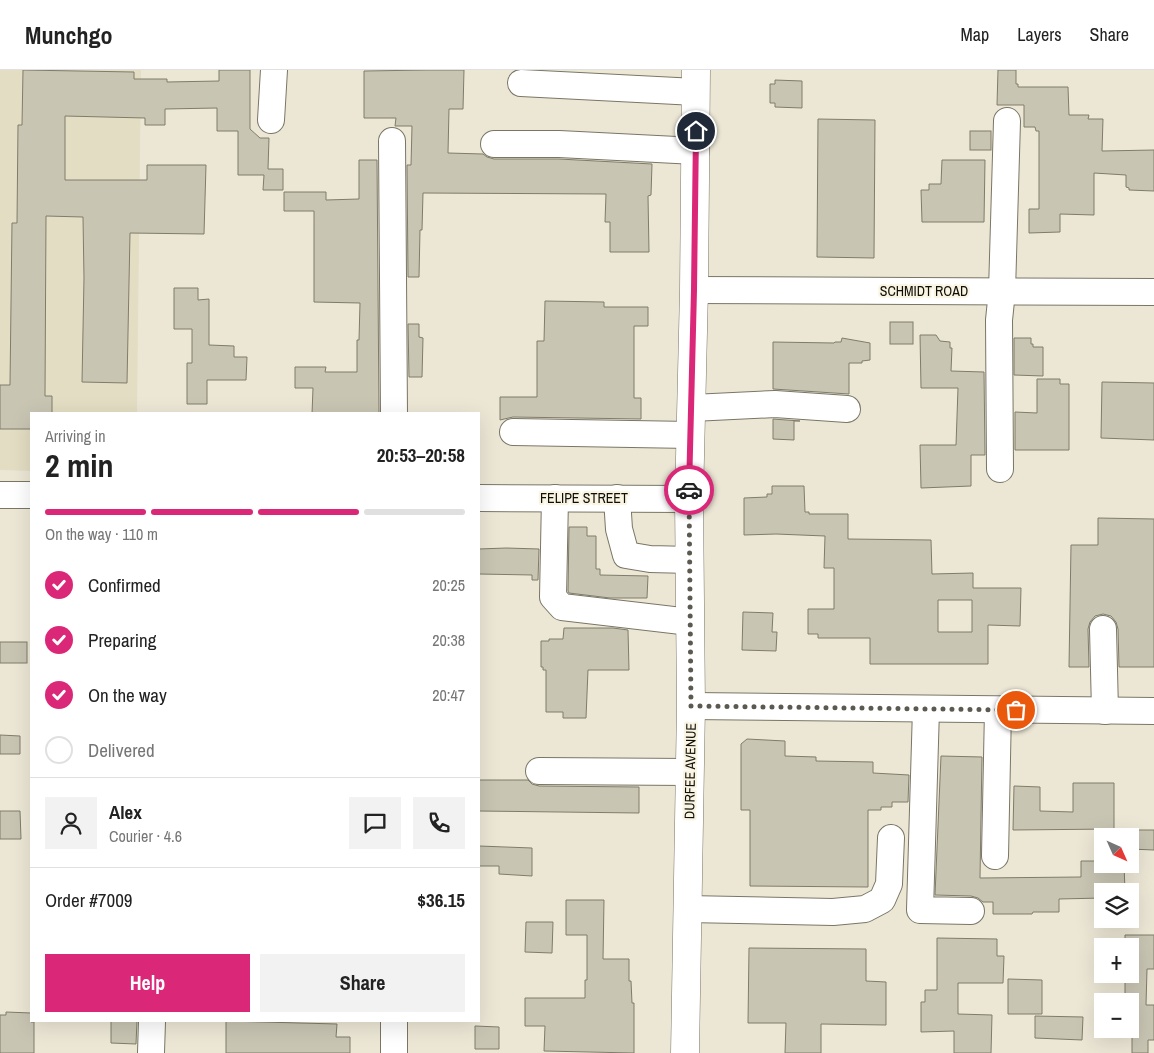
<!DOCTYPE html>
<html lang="en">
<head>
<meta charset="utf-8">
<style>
  body { margin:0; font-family:"Archivo Narrow",sans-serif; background:#f2f2f2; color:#222; height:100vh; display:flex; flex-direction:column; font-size:19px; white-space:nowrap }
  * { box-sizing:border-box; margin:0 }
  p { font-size:16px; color:#767676 }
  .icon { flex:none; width:28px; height:28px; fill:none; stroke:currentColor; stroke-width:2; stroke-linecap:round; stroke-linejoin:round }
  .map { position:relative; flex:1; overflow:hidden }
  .sheet { position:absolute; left:30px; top:342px; width:450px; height:610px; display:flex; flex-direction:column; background:#fff; border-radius:0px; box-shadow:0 5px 20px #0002 }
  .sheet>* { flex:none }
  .needle { width:32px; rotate:135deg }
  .fabs { position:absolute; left:1094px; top:758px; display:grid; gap:10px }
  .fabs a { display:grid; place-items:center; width:45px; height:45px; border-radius:0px; background:#fff; box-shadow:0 5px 20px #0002; font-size:25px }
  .pin { position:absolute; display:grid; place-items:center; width:42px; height:42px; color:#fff; margin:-21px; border:2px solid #fff; border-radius:50%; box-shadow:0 1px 5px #0007 }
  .courier { position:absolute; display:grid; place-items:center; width:50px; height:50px; margin:-25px; border:4px solid #db2777; border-radius:50%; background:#fff; color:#222; box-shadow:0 1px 6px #0007 }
  .summary em { font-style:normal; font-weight:800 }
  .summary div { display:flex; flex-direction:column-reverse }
  .summary { display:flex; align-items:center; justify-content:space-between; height:85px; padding:0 15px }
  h1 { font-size:32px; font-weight:800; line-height:38px }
  .bar { display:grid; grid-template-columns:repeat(4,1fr); gap:8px 5px; align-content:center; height:60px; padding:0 15px }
  .bar i { height:6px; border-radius:4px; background:#e0e0e0 }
  .bar .on { background:#db2777 }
  .bar p { grid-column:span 4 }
  .line { display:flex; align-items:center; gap:12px; padding:0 15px; border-top:1px solid #e0e0e0 }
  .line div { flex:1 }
  .round { display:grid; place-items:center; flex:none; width:52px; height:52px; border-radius:0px; background:#f2f2f2 }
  ol { padding:0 15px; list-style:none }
  li { display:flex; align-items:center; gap:15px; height:55px }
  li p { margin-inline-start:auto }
  li .icon { padding:5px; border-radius:50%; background:#db2777; color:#fff; stroke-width:4 }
  li:last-child { color:#767676 }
  li i { width:28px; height:28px; border:2px solid #e0e0e0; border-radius:50% }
  .action { display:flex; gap:10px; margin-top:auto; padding:10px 15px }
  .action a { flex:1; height:58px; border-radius:0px; background:#db2777; color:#fff; font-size:20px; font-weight:800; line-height:58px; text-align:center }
  .action a+a { background:#f2f2f2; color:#222 }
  header { display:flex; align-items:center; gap:30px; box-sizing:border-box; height:70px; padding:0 25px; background:#fff; border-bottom:1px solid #e0e0e0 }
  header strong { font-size:24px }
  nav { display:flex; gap:28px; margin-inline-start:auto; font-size:18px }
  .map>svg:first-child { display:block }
</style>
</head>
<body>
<header>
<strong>Munchgo</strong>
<nav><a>Map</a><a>Layers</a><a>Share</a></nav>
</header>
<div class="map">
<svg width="1154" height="983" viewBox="0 0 1154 983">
  <rect width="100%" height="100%" fill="#ece7d5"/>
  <polygon fill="#e3ddc3" points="0,0 141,0 137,344 31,344 31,401 0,400"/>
  <g fill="#c9c5b3" stroke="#807c6b" fill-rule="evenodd">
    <polygon points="23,0 134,2 134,9 167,9 167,12 219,11 219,0 250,0 250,59 260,68 269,68 268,99 283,99 283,120 263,120 264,105 238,105 238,61 217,61 217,38 165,39 165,55 145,55 145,48 65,46 65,110 147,110 147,95 206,95 204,164 130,163 127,313 82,312 84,208 83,147 46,146 45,326 52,326 52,344 31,344 31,359 0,359 0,315 10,315 12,153 17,153 18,55 22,55"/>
    <polygon points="428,0 464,0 463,39 449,39 448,83 483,84 487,87 494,89 559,89 652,94 651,125 648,126 649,182 610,182 610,152 605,152 606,124 423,123 422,160 420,160 419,207 408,207 407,95 411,95 412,56 395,56 396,48 364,48 364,1"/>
    <polygon points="998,0 1016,0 1016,14 1018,14 1018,17 1068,17 1069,45 1089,45 1088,49 1103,49 1102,81 1154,80 1154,121 1129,120 1129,118 1126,117 1126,105 1094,103 1094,145 1060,144 1060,162 1029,163 1029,139 1039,139 1039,61 1036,61 1035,57 1024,57 1024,35 997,35"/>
    <polygon points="775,10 802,11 802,38 775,37 775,33 770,33 770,14 775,14"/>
    <polygon points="818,49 875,50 874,188 817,187"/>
    <rect x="970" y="61" width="21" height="19"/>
    <polygon points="359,90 377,90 379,343 312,344 313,318 295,318 295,297 326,297 325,302 357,302 357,270 359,270 360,233 314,232 314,141 284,141 284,122 326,122 326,130 359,129"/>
    <polygon points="942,90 985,90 984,152 922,152 921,120 929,120 929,114 941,114"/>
    <polygon points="174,218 198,218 198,230 209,229 209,275 234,276 234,287 247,287 246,310 207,310 207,334 187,334 187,293 192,293 192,259 174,259"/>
    <polygon points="545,231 604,232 604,237 648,237 648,256 634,256 634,328 641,328 641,349 513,347 500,350 500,327 537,327 537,271 544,271"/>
    <rect x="890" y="252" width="23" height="22"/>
    <polygon points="408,254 419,254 419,267 423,268 422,307 409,307"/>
    <polygon points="920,265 936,265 940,271 950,272 950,278 952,278 951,301 984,302 985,385 971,385 971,416 921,418 920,375 956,375 958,318 921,318"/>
    <polygon points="842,268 870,273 870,290 862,291 862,293 849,293 849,324 773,319 773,272 834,273 835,272 841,272"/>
    <polygon points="1014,268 1031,268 1031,274 1033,274 1033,277 1043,277 1043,306 1014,305"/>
    <polygon points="1037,309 1060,309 1060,314 1069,314 1069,380 1015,380 1015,342 1037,343"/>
    <polygon points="1102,312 1154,313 1154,370 1101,368"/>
    <polygon points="773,349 800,351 794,351 794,370 773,369"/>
    <path d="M772,416H804L805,442H809V444H848V469L931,470L932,504L973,503V518H1021L1020,556L988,555V594H870V568H818V564H808V539H834V498H824L825,466L776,464L744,465V428L767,427V424H772ZM938,530H972V562H938Z"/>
    <polygon points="1098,448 1154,449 1154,597 1119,597 1118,559 1116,552 1111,546 1103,544 1095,546 1090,552 1088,559 1089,597 1069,597 1071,475 1098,475"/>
    <polygon points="569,457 587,457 587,466 596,466 596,499 600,499 600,505 648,506 647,528 610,528 569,523 568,521"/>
    <polygon points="506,478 539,479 538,510 532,510 532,505 479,504 479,479"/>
    <polygon points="743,542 773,543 772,562 777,562 776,581 742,580"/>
    <polygon points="564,558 613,558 628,560 629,600 588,600 586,648 563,648 563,642 546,642 546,600 543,600 543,597 541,597 541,571 549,571 549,569 563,569"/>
    <rect x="0" y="572" width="27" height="21"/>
    <polygon points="0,665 20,666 20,684 0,684"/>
    <polygon points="747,669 785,671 785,686 816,687 816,691 873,692 873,703 909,705 908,732 892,732 892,737 881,737 881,740 868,740 868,817 750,816 750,740 741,740 741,674"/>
    <polygon points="941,686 982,687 980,808 1081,807 1081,791 1102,791 1102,794 1124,794 1125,821 1102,821 1102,828 1059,829 1059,842 1033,842 1032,844 993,844 993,832 983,832 978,828 971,826 935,825"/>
    <polygon points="479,710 528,710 532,714 539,716 639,717 639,743 479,741"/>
    <polygon points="1073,713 1114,713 1114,759 1013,760 1014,716 1040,717 1040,741 1073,742"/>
    <polygon points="0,741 20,741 21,769 0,769"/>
    <polygon points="1112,760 1154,760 1154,780 1130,779 1130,766 1112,766"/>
    <polygon points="479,776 532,778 532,806 499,804 499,796 479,796"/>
    <polygon points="566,830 604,830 603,889 629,889 629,911 631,911 632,933 634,933 634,983 544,981 545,956 525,956 525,928 585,928 585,910 587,910 587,865 566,865"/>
    <polygon points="526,852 553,852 552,883 525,882"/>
    <polygon points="1125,865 1154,865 1154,899 1147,899 1146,935 1154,935 1154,970 1148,970 1148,983 1132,983 1132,937 1130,937 1130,931 1125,931 1125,904 1130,904 1130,876 1125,876"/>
    <polygon points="937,868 997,869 997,886 1004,886 1003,913 958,913 958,944 992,945 991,983 954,983 954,961 921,962 921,932 925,932 925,920 937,920"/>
    <polygon points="749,878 866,879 866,911 886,912 886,955 821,954 821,983 785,983 786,953 748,953"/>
    <polygon points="1008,909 1042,910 1042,944 1008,944"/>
    <polygon points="6,942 31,943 31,952 34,952 34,983 0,983 0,945 6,945"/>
    <polygon points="1035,946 1083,947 1082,970 1035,968"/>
    <polygon points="111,951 137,951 136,974 111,973"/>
    <polygon points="226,951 337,954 336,967 350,967 350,983 226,983"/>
    <polygon points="475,956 499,957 499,979 475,979"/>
  </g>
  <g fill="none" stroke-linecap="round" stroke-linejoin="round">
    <g stroke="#7a7666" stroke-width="28">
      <g id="minor">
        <polyline points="521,13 696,22"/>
        <polyline points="271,50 274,0"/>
        <polyline points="392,71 394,344"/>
        <polyline points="494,74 559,74 696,81"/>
        <polyline points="694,220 1154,222"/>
        <polyline points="692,338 775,334 847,339"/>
        <polyline points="513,362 691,365"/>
        <polyline points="1000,399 999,250 1002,221 1007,51"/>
        <polyline points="0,425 31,425"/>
        <polyline points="479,428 689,429"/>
        <polyline points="555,428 553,527 562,537 690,552"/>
        <polyline points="617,428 619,459 626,485 650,489 690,490"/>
        <polyline points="1103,559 1105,641"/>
        <polyline points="691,636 1154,641"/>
        <polyline points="926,639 920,840 971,841"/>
        <polyline points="539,701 690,702"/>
        <polyline points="995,786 998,640"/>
        <polyline points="687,839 833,842 865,839 882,830 889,814 891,768"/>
        <polyline points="151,983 152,951"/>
        <polyline points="394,983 394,951"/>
      </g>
    </g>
    <g stroke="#7a7666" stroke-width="29">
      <polyline id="major" points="685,983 691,636 689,429 694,220 696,0"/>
    </g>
    <use href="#minor" stroke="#fff" stroke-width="26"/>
    <use href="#major" stroke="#fff" stroke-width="28"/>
  </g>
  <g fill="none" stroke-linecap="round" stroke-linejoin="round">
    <polyline stroke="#5c5a50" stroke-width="5" stroke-dasharray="0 9" points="689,420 691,636 1016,640"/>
    <polyline stroke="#db2777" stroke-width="6" points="689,420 694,220 696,61"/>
  </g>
  <g text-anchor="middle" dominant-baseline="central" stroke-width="4.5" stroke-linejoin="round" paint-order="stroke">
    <g font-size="14" fill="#0f0e08" stroke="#f9f5e2">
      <text x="924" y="221">SCHMIDT ROAD</text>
      <text x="584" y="428">FELIPE STREET</text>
      <text transform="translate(690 701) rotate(-89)">DURFEE AVENUE</text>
    </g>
  </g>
</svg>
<div class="fabs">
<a><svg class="needle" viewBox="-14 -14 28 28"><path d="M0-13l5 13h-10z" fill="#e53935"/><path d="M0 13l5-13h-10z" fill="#767676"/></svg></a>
<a><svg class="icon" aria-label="layers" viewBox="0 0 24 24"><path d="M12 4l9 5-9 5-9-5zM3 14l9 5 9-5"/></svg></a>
<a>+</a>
<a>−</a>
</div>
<div class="pin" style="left:1016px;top:640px;background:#ea580c"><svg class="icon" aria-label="bag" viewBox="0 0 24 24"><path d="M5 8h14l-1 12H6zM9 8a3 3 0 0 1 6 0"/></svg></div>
<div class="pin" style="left:696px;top:61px;background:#1f2937"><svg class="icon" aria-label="home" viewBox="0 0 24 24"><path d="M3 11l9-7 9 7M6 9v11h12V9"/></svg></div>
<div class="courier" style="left:689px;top:420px"><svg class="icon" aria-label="car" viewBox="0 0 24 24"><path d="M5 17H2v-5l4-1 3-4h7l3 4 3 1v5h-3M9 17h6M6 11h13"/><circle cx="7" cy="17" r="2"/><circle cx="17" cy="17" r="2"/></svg></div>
<section class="sheet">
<div class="summary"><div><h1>2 min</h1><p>Arriving in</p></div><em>20:53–20:58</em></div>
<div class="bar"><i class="on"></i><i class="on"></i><i class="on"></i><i></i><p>On the way · 110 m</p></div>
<ol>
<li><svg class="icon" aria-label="check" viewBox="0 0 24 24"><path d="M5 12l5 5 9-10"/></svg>Confirmed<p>20:25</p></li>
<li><svg class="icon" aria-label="check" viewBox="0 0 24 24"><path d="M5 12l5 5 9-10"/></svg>Preparing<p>20:38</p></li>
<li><svg class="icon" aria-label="check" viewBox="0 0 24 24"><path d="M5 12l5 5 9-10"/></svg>On the way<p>20:47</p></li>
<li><i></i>Delivered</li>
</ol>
<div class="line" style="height:90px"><a class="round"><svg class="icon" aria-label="person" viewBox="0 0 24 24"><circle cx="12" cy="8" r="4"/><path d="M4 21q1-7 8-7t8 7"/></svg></a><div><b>Alex</b><p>Courier · 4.6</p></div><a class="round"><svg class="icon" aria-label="chat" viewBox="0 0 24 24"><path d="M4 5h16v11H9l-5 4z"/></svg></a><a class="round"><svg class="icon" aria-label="phone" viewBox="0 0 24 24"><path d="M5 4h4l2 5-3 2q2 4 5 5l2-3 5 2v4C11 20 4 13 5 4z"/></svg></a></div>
<div class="line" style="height:65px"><div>Order #7009</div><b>$36.15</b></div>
<div class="action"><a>Help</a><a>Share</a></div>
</section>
</div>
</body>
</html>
